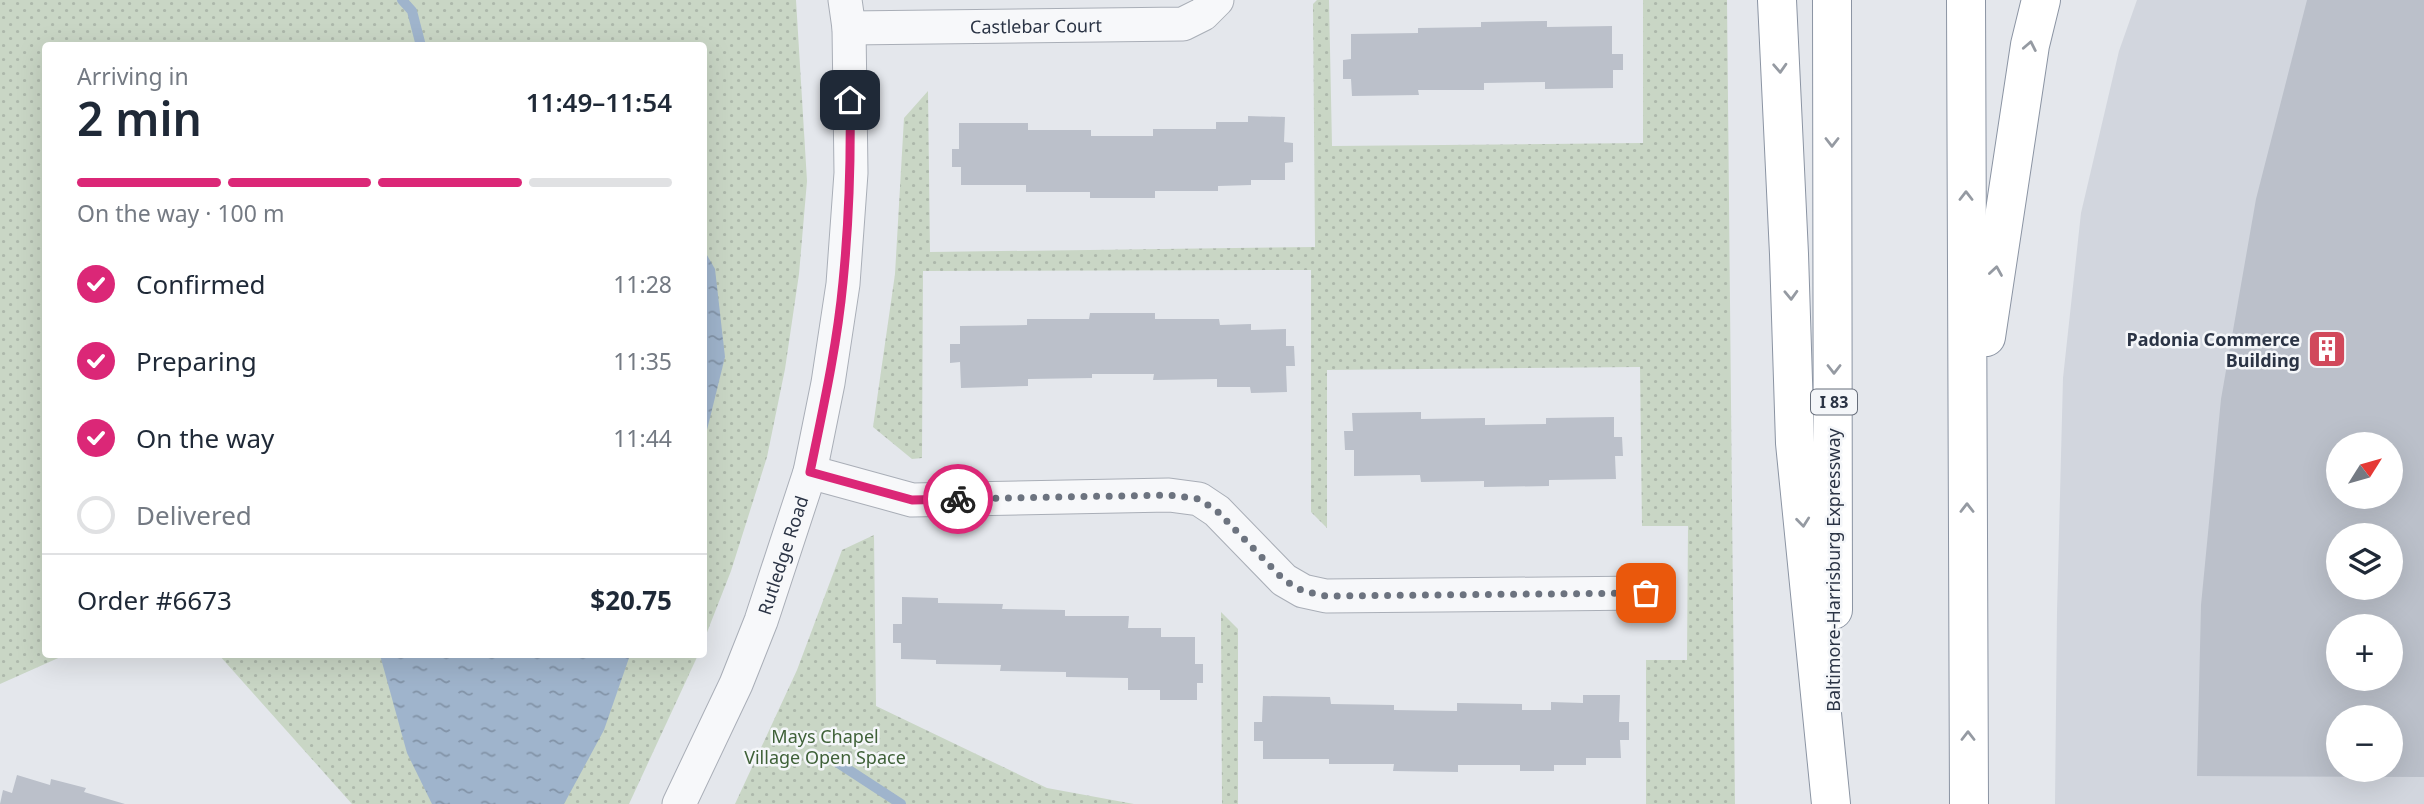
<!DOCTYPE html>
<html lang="en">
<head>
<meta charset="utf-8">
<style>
  body { margin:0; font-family:"Noto Sans",sans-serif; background:#f2f2f3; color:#1f2937; height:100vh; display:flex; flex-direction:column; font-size:26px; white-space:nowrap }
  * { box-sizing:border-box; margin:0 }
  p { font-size:23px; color:#747a83 }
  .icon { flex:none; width:38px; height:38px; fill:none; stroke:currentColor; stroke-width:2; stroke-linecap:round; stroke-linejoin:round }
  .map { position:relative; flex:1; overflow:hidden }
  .sheet { position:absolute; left:42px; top:42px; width:665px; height:616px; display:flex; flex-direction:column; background:#fff; border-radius:7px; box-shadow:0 7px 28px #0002 }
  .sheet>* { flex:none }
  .needle { width:46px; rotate:53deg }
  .fabs { position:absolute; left:2326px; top:432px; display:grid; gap:14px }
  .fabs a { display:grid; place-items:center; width:77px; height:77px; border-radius:50%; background:#fff; box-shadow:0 7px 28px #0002; font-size:35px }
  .pin { position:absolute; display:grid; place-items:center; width:60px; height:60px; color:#fff; margin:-30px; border-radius:14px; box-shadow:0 4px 10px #0006 }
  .courier { position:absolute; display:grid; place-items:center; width:70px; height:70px; margin:-35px; border:5px solid #db2777; border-radius:50%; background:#fff; color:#222; box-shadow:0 2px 9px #0007 }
  .head em { font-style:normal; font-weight:600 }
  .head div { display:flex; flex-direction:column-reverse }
  .head { display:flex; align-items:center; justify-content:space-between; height:119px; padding:0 35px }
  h1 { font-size:46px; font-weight:600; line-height:52px }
  .bar { display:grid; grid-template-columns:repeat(4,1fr); gap:10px 7px; align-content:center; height:84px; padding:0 35px }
  .bar i { height:9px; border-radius:5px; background:#e0e1e3 }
  .bar .selected { background:#db2777 }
  .bar p { grid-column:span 4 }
  .line { display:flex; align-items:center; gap:18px; padding:0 35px; border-top:2px solid #e0e1e3 }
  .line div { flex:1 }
  ol { padding:0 35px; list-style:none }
  li { display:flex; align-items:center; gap:21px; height:77px }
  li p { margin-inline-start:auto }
  li .icon { padding:7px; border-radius:50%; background:#db2777; color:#fff; stroke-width:4 }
  li:last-child { color:#747a83 }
  li i { width:38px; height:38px; border:4px solid #e0e1e3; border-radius:50% }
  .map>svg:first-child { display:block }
</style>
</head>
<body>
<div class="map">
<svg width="2424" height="804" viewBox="0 0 2424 804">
  <defs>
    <pattern id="grass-dots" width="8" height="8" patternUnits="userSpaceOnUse" patternTransform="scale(1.75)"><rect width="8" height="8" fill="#c9d6c5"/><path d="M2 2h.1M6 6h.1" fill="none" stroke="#adb8ab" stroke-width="1.8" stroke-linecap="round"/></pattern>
    <pattern id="water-ripples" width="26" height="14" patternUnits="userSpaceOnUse" patternTransform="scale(1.75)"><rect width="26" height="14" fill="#9fb4cc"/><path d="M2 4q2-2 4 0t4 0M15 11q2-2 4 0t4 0" fill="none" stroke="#8293a7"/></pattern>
  </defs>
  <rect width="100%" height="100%" fill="#e4e7ec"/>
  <path fill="#d2d6de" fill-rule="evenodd" d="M2137,0H2424V804H2055L2057,612L2063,378L2081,213L2119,51ZM2338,444H2390V497H2338ZM2338,536H2390V588H2338ZM2338,626H2390V679H2338ZM2338,718H2390V770H2338Z"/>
  <g fill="url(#grass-dots)">
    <polygon points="0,0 796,0 807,181 799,274 785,369 767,457 731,571 704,640 704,46 46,46 46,654 65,655 0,684"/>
    <polygon points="1317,0 1329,0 1332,146 1643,143 1643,0 1727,0 1735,804 1646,804 1646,660 1687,660 1688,526 1642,526 1640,367 1327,370 1327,528 1311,512 1311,270 923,271 922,458 912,459 873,427 895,274 904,118 928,91 930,252 1315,247 1313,4"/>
    <polygon points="874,535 876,706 1047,788 1134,804 735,804 797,670 842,550"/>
    <polygon points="1221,612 1238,629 1238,804 1222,804"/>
    <polygon points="219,655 698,655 629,804 352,804"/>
  </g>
  <g fill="url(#water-ripples)">
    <polygon points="704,250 715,269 725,357 704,442"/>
    <polygon points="380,655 380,654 630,655 604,730 564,804 432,804 407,753"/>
  </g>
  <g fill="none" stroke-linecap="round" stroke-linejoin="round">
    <g stroke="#9fb4cc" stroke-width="10">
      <polyline points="402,0 412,11 421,46"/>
      <polyline points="829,757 901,804"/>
    </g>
  </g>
  <g fill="#bbc0ca" fill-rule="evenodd">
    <path d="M2307,0H2424V777L2197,776L2201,605L2221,399L2256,199ZM2338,444H2390V497H2338ZM2338,536H2390V588H2338ZM2338,626H2390V679H2338ZM2338,718H2390V770H2338Z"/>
    <polygon points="1547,21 1547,27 1612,26 1612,54 1623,54 1623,70 1613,70 1613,88 1545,89 1545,82 1484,83 1484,90 1418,90 1419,95 1352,96 1351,79 1343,79 1343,60 1351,59 1351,34 1418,33 1418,28 1481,27 1481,22"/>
    <polygon points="1248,116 1285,117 1284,142 1293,143 1293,162 1285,163 1285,180 1251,180 1251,185 1218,186 1218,191 1155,191 1155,198 1090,198 1090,192 1026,192 1026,185 961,185 961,167 952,167 952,149 959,149 959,123 1028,123 1028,130 1091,130 1091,136 1153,136 1153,129 1216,129 1216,122 1248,122"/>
    <polygon points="1090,313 1155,313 1155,319 1219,319 1220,325 1251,324 1251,330 1286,329 1286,346 1294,346 1295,366 1286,366 1287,392 1251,393 1250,387 1217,387 1217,379 1153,380 1154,374 1092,374 1092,378 1028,379 1028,386 961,388 960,362 950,363 950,344 960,344 960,326 1027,325 1027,319 1089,319"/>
    <polygon points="1421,412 1421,419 1485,418 1485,425 1546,424 1546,418 1614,417 1614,437 1622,437 1623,456 1615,456 1616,479 1549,480 1549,486 1484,487 1484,481 1421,482 1420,475 1354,476 1354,450 1345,450 1344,431 1353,431 1352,413"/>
    <polygon points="902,597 938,598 938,603 1003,604 1002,609 1065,610 1065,616 1129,616 1128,628 1161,628 1161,637 1195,637 1195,664 1203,664 1203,683 1197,683 1197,700 1160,700 1160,690 1128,690 1128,678 1066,677 1066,672 1000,671 1001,665 936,664 936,660 901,659 901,643 893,643 893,624 902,624"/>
    <polygon points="1583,695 1620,695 1619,722 1629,722 1629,740 1620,740 1621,758 1586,758 1586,765 1554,765 1554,771 1520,771 1520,765 1458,765 1458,772 1393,771 1394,764 1329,764 1329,759 1263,759 1263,741 1254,741 1254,722 1262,722 1263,696 1330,697 1331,704 1394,705 1394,710 1457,711 1457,703 1522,704 1522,710 1551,710 1551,702 1583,703"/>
    <polygon points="17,775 50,785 51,779 86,788 84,792 125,804 0,804 3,790 12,793"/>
  </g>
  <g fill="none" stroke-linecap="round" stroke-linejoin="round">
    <g stroke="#a9aeb7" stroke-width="35">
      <g id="street">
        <path id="s1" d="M849,28L1183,24L1203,14L1217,0"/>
        <polyline points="810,472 912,500 1169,495 1199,499 1217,511 1284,580 1303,591 1326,596 1646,593"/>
        <path id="s2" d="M679,804L736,684L761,621L810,472L828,383L843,284L851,173L849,28L845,0"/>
      </g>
    </g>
    <g stroke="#8b94a3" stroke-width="40">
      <g id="highway">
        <polyline points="1777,0 1789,254 1795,443 1831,804"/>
        <polyline points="1832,0 1833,610"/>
        <polyline points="1966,0 1969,804"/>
        <polyline points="1986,337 2030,45 2041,0"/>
      </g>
    </g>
    <use href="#street" stroke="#f7f8fa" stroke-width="33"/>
    <use href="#highway" stroke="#fff" stroke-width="38"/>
  </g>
  <defs><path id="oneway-chevron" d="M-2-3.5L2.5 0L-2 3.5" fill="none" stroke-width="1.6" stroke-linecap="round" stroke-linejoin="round" transform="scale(1.75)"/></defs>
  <g stroke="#959aa2">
    <use href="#oneway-chevron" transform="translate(2030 46) rotate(-79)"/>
    <use href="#oneway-chevron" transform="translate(1780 68) rotate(87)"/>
    <use href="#oneway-chevron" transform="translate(1832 142) rotate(90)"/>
    <use href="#oneway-chevron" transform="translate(1966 196) rotate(-90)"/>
    <use href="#oneway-chevron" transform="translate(1996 271) rotate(-81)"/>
    <use href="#oneway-chevron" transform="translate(1791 295) rotate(88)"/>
    <use href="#oneway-chevron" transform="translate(1834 369) rotate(90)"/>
    <use href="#oneway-chevron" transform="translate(1967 508) rotate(-90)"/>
    <use href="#oneway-chevron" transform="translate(1803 522) rotate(84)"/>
    <use href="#oneway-chevron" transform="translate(1968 736) rotate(-90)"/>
  </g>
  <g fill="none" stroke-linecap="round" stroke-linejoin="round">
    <polyline stroke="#6c737f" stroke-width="7" stroke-dasharray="0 12.6" points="958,499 1169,495 1199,499 1217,511 1284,580 1303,591 1326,596 1646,593"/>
    <path stroke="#db2777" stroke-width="9" d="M850,100C851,161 849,221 843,282C837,346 823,409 810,472L912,500L958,499"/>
  </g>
  <defs>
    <g id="building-square" transform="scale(2.0125)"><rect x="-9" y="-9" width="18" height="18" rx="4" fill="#d1495b" stroke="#f4f6f9"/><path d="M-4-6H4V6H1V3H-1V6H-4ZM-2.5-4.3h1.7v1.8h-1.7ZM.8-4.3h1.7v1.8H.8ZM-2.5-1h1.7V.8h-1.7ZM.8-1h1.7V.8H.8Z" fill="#fff"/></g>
  </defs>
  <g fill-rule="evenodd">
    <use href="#building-square" x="2327" y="349"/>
  </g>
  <g text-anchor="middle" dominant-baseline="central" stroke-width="5" stroke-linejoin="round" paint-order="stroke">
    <rect fill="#f4f6f9" stroke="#676e7b" stroke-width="2" x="1811" y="389.5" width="46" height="25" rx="5"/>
    <g font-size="16" font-weight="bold" fill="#2b3445">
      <text x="1834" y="402">I 83</text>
    </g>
    <g font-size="18" fill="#2b3445" stroke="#f4f6f9">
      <text stroke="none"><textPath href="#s1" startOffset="187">Castlebar Court</textPath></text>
      <text stroke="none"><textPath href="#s2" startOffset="270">Rutledge Road</textPath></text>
      <text transform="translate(1833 570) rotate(-90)">Baltimore-Harrisburg Expressway</text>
    </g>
    <g font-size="18" font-weight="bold" fill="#2b3445" stroke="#f4f6f9" text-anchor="end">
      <text x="2300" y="339">Padonia Commerce<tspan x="2300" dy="21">Building</tspan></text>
    </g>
    <g font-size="18" fill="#3f6138" stroke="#f4f6f9">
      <text x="825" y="736">Mays Chapel<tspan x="825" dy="21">Village Open Space</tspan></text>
    </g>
  </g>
</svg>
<div class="fabs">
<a><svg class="needle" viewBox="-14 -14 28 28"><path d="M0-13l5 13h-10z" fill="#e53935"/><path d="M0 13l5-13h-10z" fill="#747a83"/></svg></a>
<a><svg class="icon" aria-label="layers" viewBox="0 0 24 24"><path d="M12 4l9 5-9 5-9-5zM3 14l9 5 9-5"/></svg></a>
<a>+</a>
<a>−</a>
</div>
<div class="pin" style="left:1646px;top:593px;background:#ea580c"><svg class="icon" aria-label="bag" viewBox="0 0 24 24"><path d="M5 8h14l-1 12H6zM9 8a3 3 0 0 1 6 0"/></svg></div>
<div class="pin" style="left:850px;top:100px;background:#1f2937"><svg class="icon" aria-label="home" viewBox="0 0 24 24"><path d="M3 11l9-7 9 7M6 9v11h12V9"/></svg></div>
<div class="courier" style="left:958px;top:499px"><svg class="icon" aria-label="bike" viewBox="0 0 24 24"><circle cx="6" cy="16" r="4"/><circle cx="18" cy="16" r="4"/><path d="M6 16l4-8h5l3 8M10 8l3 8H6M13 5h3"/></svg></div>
<section class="sheet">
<div class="head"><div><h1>2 min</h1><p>Arriving in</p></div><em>11:49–11:54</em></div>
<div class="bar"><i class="selected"></i><i class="selected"></i><i class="selected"></i><i></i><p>On the way · 100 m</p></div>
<ol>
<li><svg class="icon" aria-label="check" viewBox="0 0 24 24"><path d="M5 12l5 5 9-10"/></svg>Confirmed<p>11:28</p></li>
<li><svg class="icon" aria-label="check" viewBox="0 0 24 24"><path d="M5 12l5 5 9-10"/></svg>Preparing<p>11:35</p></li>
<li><svg class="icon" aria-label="check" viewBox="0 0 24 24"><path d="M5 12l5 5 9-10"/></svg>On the way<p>11:44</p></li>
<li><i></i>Delivered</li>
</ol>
<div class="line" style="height:91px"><div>Order #6673</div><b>$20.75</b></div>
</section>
</div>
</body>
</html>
